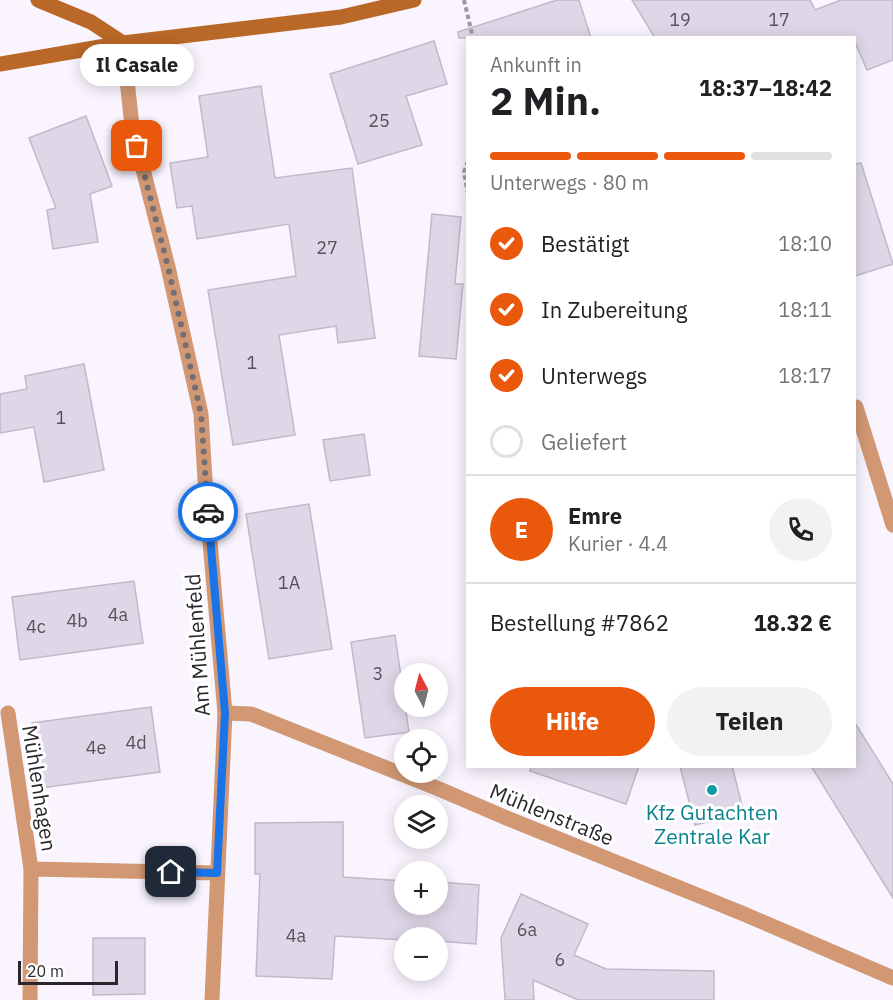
<!DOCTYPE html>
<html lang="de">
<head>
<meta charset="utf-8">
<style>
  body { margin:0; font-family:"IBM Plex Sans",sans-serif; background:#f2f2f2; color:#202124; height:100vh; display:flex; flex-direction:column; font-size:22px; white-space:nowrap }
  * { box-sizing:border-box; margin:0 }
  p { font-size:20px; color:#757577 }
  .icon { flex:none; width:33px; height:33px; fill:none; stroke:currentColor; stroke-width:2; stroke-linecap:round; stroke-linejoin:round }
  .map { position:relative; flex:1; overflow:hidden }
  .details { position:absolute; left:466px; top:36px; width:390px; height:732px; display:flex; flex-direction:column; background:#fff; border-radius:0px; box-shadow:0 3px 15px #0003 }
  .details>* { flex:none }
  .needle { width:39px; rotate:353deg }
  .tools { position:absolute; left:394px; top:663px; display:grid; gap:12px }
  .tools a { display:grid; place-items:center; width:54px; height:54px; border-radius:50%; background:#fff; box-shadow:0 3px 15px #0003; font-size:30px }
  .scale { position:absolute; left:18px; bottom:15px; width:100px; box-sizing:border-box; padding-left:6px; border:3px solid #29262c; border-top:0; font-size:16px; line-height:21px; white-space:nowrap; color:#29262c; -webkit-text-stroke:4px #fff; paint-order:stroke }
  .pin { position:absolute; display:grid; place-items:center; width:51px; height:51px; color:#fff; margin:-26px; border-radius:12px; box-shadow:0 3px 9px #0006 }
  .courier { position:absolute; display:grid; place-items:center; width:60px; height:60px; margin:-30px; border:4px solid #1a73e8; border-radius:50%; background:#fff; color:#222; box-shadow:0 2px 8px #0007 }
  .bubble { position:absolute; height:42px; border-radius:21px; background:#fff; box-shadow:0 3px 15px #0003; font-size:20px; font-weight:700; line-height:42px; text-align:center }
  .headline em { font-style:normal; font-weight:700 }
  .headline div { display:flex; flex-direction:column-reverse }
  .headline { display:flex; align-items:center; justify-content:space-between; height:102px; padding:0 24px }
  h1 { font-size:39px; font-weight:700; line-height:45px }
  .bar { display:grid; grid-template-columns:repeat(4,1fr); gap:9px 6px; align-content:center; height:72px; padding:0 24px }
  .bar i { height:8px; border-radius:4px; background:#e0e0e0 }
  .bar .selected { background:#ea580c }
  .bar p { grid-column:span 4 }
  .line { display:flex; align-items:center; gap:15px; padding:0 24px; border-top:2px solid #e0e0e0 }
  .line div { flex:1 }
  .round { display:grid; place-items:center; flex:none; width:63px; height:63px; border-radius:32px; background:#f2f2f2 }
  ol { padding:0 24px; list-style:none }
  li { display:flex; align-items:center; gap:18px; height:66px }
  li p { margin-inline-start:auto }
  li .icon { padding:6px; border-radius:50%; background:#ea580c; color:#fff; stroke-width:4 }
  li:last-child { color:#757577 }
  li i { width:33px; height:33px; border:3px solid #e0e0e0; border-radius:50% }
  .cta { display:flex; gap:12px; margin-top:auto; padding:12px 24px }
  .cta a { flex:1; height:69px; border-radius:36px; background:#ea580c; color:#fff; font-size:24px; font-weight:700; line-height:69px; text-align:center }
  .cta a+a { background:#f2f2f2; color:#202124 }
  .map>svg:first-child { display:block }
</style>
</head>
<body>
<div class="map">
<svg width="893" height="1000" viewBox="0 0 893 1000">
  <rect width="100%" height="100%" fill="#f9f4fe"/>
  <g fill="#dfd7e7" stroke="#c1b9c8" stroke-width="1.5">
    <polygon points="557,0 579,0 591,38 459,38 458,32"/>
    <polygon points="632,0 810,0 815,10 841,0 893,0 893,60 867,70 855,42 855,38 655,38"/>
    <polygon points="434,41 447,84 406,96 422,145 358,164 330,74"/>
    <polygon points="261,86 275,178 352,168 375,338 338,343 336,326 279,335 295,435 233,445 208,290 296,276 289,224 197,239 192,206 177,208 170,163 208,157 199,96"/>
    <polygon points="86,116 112,186 90,194 98,242 53,249 47,210 56,208 29,138"/>
    <polygon points="861,163 893,264 855,276 855,164"/>
    <polygon points="432,214 461,217 455,284 463,284 456,359 419,356"/>
    <polygon points="84,364 104,470 44,482 34,427 0,433 0,394 27,389 25,376"/>
    <polygon points="364,434 370,475 330,481 323,440"/>
    <polygon points="309,504 332,649 269,659 246,514"/>
    <polygon points="134,581 143,643 20,660 12,597"/>
    <polygon points="395,635 409,732 365,738 351,642"/>
    <polygon points="151,707 160,772 41,788 32,723"/>
    <polygon points="855,723 893,784 893,898 811,766 855,766"/>
    <polygon points="531,766 639,766 626,804 530,771"/>
    <polygon points="680,766 732,766 744,813 695,825"/>
    <polygon points="343,822 343,877 405,881 405,904 438,904 438,882 479,885 476,944 438,941 438,938 405,938 405,940 335,936 332,979 256,976 260,874 255,874 255,823"/>
    <polygon points="521,894 588,924 574,955 606,969 714,971 714,1000 578,1000 533,980 534,1000 505,1000 501,938"/>
    <polygon points="93,938 145,938 145,994 93,995"/>
  </g>
  <g fill="none" stroke-linecap="round" stroke-linejoin="round">
    <g stroke="#9d99a1" stroke-width="4" stroke-dasharray="4.5 3" stroke-linecap="butt">
      <polyline points="464,0 473,38"/>
      <polyline points="468,161 464,172 468,194"/>
    </g>
    <g stroke="#d19873" stroke-width="15">
      <polyline points="123,43 132,126 168,267 201,414 206,496 225,713 212,1000"/>
      <polyline points="856,407 893,525"/>
      <polyline points="8,713 31,869"/>
      <polyline points="225,713 251,714 439,789 509,819 744,914 893,978"/>
      <polyline points="30,1000 31,869 217,873"/>
    </g>
    <g stroke="#b96828" stroke-width="15">
      <polyline points="38,0 91,22 123,43"/>
      <polyline points="0,64 123,43 341,17 414,0"/>
    </g>
  </g>
  <g fill="none" stroke-linecap="round" stroke-linejoin="round">
    <polyline stroke="#726e76" stroke-width="6" stroke-dasharray="0 10.8" points="137,146 168,267 201,414 208,512"/>
    <polyline stroke="#1a73e8" stroke-width="8" points="171,872 217,873 225,713 208,512"/>
  </g>
  <circle fill="#0f9aa8" stroke="#fff" stroke-width="2" cx="712" cy="790" r="6"/>
  <g text-anchor="middle" dominant-baseline="central" stroke-width="6" stroke-linejoin="round" paint-order="stroke">
    <g font-size="18" fill="#56525b">
      <text x="680" y="19">19</text>
      <text x="779" y="19">17</text>
      <text x="379" y="120">25</text>
      <text x="327" y="247">27</text>
      <text x="252" y="362">1</text>
      <text x="61" y="417">1</text>
      <text x="289" y="582">1A</text>
      <text x="118" y="614">4a</text>
      <text x="77" y="620">4b</text>
      <text x="36" y="626">4c</text>
      <text x="378" y="673">3</text>
      <text x="136" y="742">4d</text>
      <text x="96" y="747">4e</text>
      <text x="527" y="929">6a</text>
      <text x="296" y="935">4a</text>
      <text x="560" y="959">6</text>
    </g>
    <g font-size="21" fill="#29262c" stroke="#fff">
      <text transform="translate(197 645) rotate(-94)">Am Mühlenfeld</text>
      <text transform="translate(40 788) rotate(81)">Mühlenhagen</text>
      <text transform="translate(552 814) rotate(22)">Mühlenstraße</text>
    </g>
    <g font-size="21" fill="#0d838f" stroke="#fff">
      <text x="712" y="812">Kfz Gutachten<tspan x="712" dy="24">Zentrale Kar</tspan></text>
    </g>
  </g>
</svg>
<div class="tools">
<a><svg class="needle" viewBox="-14 -14 28 28"><path d="M0-13l5 13h-10z" fill="#e53935"/><path d="M0 13l5-13h-10z" fill="#757577"/></svg></a>
<a><svg class="icon" aria-label="locate" viewBox="0 0 24 24"><circle cx="12" cy="12" r="6"/><path d="M12 2v4M12 18v4M2 12h4M18 12h4"/></svg></a>
<a><svg class="icon" aria-label="layers" viewBox="0 0 24 24"><path d="M12 4l9 5-9 5-9-5zM3 14l9 5 9-5"/></svg></a>
<a>+</a>
<a>−</a>
</div>
<div class="scale">20 m</div>
<div class="pin" style="left:137px;top:146px;background:#ea580c"><svg class="icon" aria-label="bag" viewBox="0 0 24 24"><path d="M5 8h14l-1 12H6zM9 8a3 3 0 0 1 6 0"/></svg></div>
<div class="pin" style="left:171px;top:872px;background:#1f2937"><svg class="icon" aria-label="home" viewBox="0 0 24 24"><path d="M3 11l9-7 9 7M6 9v11h12V9"/></svg></div>
<div class="courier" style="left:208px;top:512px"><svg class="icon" aria-label="car" viewBox="0 0 24 24"><path d="M5 17H2v-5l4-1 3-4h7l3 4 3 1v5h-3M9 17h6M6 11h13"/><circle cx="7" cy="17" r="2"/><circle cx="17" cy="17" r="2"/></svg></div>
<div class="bubble" style="left:80px;top:44px;width:114px">Il Casale</div>
<section class="details">
<div class="headline"><div><h1>2 Min.</h1><p>Ankunft in</p></div><em>18:37–18:42</em></div>
<div class="bar"><i class="selected"></i><i class="selected"></i><i class="selected"></i><i></i><p>Unterwegs · 80 m</p></div>
<ol>
<li><svg class="icon" aria-label="check" viewBox="0 0 24 24"><path d="M5 12l5 5 9-10"/></svg>Bestätigt<p>18:10</p></li>
<li><svg class="icon" aria-label="check" viewBox="0 0 24 24"><path d="M5 12l5 5 9-10"/></svg>In Zubereitung<p>18:11</p></li>
<li><svg class="icon" aria-label="check" viewBox="0 0 24 24"><path d="M5 12l5 5 9-10"/></svg>Unterwegs<p>18:17</p></li>
<li><i></i>Geliefert</li>
</ol>
<div class="line" style="height:108px"><b class="round" style="background:#ea580c;color:#fff">E</b><div><b>Emre</b><p>Kurier · 4.4</p></div><a class="round"><svg class="icon" aria-label="phone" viewBox="0 0 24 24"><path d="M5 4h4l2 5-3 2q2 4 5 5l2-3 5 2v4C11 20 4 13 5 4z"/></svg></a></div>
<div class="line" style="height:78px"><div>Bestellung #7862</div><b>18.32 €</b></div>
<div class="cta"><a>Hilfe</a><a>Teilen</a></div>
</section>
</div>
</body>
</html>
